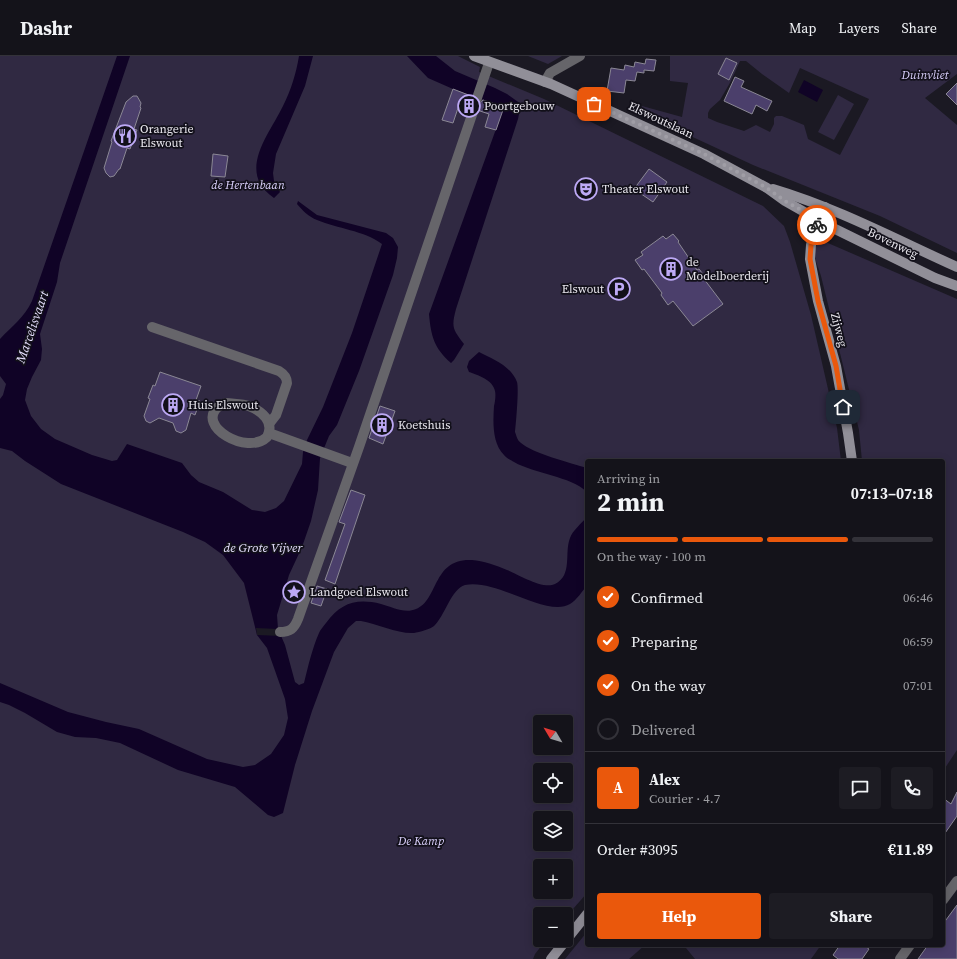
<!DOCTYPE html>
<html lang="en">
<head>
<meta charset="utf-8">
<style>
  body { margin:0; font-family:"Source Serif 4",serif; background:#1d1c23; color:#f1f3f6; height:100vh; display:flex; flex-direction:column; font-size:15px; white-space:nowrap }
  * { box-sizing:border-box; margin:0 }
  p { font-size:13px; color:#9d9ea2 }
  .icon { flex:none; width:22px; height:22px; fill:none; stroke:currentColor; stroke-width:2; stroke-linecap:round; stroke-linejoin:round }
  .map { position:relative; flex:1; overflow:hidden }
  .details { position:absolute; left:585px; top:403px; width:360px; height:488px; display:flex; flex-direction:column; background:#14131a; border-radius:4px; box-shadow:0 2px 10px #0003,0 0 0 1px #333239 }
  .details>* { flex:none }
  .needle { width:26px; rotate:308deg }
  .controls { position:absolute; left:533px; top:659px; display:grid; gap:8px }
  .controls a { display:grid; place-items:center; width:40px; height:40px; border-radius:4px; background:#14131a; box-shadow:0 2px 10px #0003,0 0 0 1px #333239; font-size:20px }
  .pin { position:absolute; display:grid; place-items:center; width:34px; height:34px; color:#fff; margin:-17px; border-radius:8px; box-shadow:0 2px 6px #0006 }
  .courier { position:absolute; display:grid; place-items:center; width:40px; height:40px; margin:-20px; border:3px solid #ea580c; border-radius:50%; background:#fff; color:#222; box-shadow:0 1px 5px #0007 }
  .headline em { font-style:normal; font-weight:700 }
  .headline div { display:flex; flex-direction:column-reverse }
  .headline { display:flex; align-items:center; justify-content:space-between; height:68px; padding:0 12px }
  h1 { font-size:26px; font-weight:700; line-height:30px }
  .bar { display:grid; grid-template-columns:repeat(4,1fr); gap:6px 4px; align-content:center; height:48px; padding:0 12px }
  .bar i { height:5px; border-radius:3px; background:#333239 }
  .bar .on { background:#ea580c }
  .bar p { grid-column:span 4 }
  .line { display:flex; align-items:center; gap:10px; padding:0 12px; border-top:1px solid #333239 }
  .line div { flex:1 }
  .round { display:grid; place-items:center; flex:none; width:42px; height:42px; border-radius:4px; background:#1d1c23 }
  ol { padding:0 12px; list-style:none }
  li { display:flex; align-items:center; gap:12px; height:44px }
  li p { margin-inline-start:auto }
  li .icon { padding:4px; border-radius:50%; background:#ea580c; color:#fff; stroke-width:4 }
  li:last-child { color:#9d9ea2 }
  li i { width:22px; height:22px; border:2px solid #333239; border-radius:50% }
  .action { display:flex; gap:8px; margin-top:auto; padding:8px 12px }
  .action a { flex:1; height:46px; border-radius:4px; background:#ea580c; color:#fff; font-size:16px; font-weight:700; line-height:46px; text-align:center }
  .action a+a { background:#1d1c23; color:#f1f3f6 }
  header { display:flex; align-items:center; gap:24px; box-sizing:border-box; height:56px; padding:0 20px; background:#14131a; border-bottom:1px solid #333239 }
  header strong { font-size:19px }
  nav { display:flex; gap:22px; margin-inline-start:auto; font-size:14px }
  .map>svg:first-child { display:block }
</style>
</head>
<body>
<header>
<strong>Dashr</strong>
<nav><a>Map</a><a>Layers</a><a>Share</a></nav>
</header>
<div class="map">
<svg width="957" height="903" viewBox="0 0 957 903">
  <rect width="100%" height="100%" fill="#1b1923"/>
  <g fill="#302942" fill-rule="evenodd">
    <path d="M0,0H458L480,11L479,16L544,43L763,150L784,170L790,186L811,259L837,372L841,405H587V837L566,861V858H540V884H546L535,898L533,903H0ZM540,666H566V692H540ZM540,714H566V740H540ZM540,762H566V788H540ZM540,810H566V836H540Z"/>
    <polygon points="528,0 562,0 548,8"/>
    <path d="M670,0H957V18L925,42L957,69V197L880,160L753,109L641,57L642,50L682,61L688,27L670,25ZM740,5H746L762,18L789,37L800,12L869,43L840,99L808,83L804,69L782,60H776L774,62V68L770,76L756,69L744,75L717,66L708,62V57L710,53L720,44L731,25Z"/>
    <polygon points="838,39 854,48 834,84 818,76"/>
    <path d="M821,184L957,243V694L943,715V405H862L859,374L821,220C817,206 809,195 821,184Z"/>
    <polygon points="587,876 587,889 645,889 629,903 565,903"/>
    <polygon points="680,889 821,889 811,903 695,903 686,892"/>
  </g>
  <g fill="#100326">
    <path d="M117,0H130L60,207L57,226L40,278L42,293L41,304L32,321L27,333L25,344L31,360L41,373L55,383L92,399L112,405L117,404L127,388L182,407L191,419L199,426L223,436L252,454L265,456L276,452L284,445L302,408L303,396L307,384L323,351L352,277L382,188C363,174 338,173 317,164C309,161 302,154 297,148L298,145L317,159L386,177L393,182L398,191L397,202L393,219L359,315L337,369L329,380L320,402L318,434L311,465L302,491L289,519L277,559L278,573L285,589L295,626L299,629L304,627C308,611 312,593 319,577C320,574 323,571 326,567C341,547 356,542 381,548C392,551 405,558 416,553C439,544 432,502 472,504C483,505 496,509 507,514C518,518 543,534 555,528C573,519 564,497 570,482C573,474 581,468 587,461V530C582,535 577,544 570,548C547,562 496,522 465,529C451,533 445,560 434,570C431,573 419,576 414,577C398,578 377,568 361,565H356L348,572L334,596L312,655L295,709L283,757L274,761L268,759L235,731L178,714L120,687L96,682L75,681L57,676L25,657L9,649L0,646V627L68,656L106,666L139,673L207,703L243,711L255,709L271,698L284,679L288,662L285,643L267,592L257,579L244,527L223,499L205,486L183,476L61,428L25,405L12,395L0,392V343L3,339L6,328L0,320V283C12,270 24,262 32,245Z"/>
    <path d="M299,0H313L305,30L276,98L273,117L274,125L280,136L274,142C236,116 269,79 283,50C291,34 296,18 299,0Z"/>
    <path d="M407,0H436L455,15L495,32L507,38L521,48L518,63L456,253C451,272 453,273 464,288L454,304L451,307C434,292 431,280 429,258L504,51L453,33L428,22Z"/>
    <polygon points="804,24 823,34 817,46 798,36"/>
    <path d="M479,296C493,303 511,310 517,326C519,333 516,367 515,376C517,381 517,384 521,387C532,397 571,407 587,412V436C570,420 535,418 514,406C511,404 506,402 504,399C492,387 493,366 494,350C495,346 496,339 495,335C493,324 478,319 469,316L467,311L469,305Z"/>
  </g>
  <polygon fill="#1b1923" points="256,572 278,573 281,580 257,579"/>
  <g fill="#4b3f6b" stroke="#8b8895">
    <polygon points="726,2 737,7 729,24 718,18"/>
    <polygon points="646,3 656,4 654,15 644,14 644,17 637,16 635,25 626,24 624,37 607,35 611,12 624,14 625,9 634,11 635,6 645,8"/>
    <polygon points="735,21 744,25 741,31 772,45 767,55 756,49 752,58 724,45"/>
    <polygon points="957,27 957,49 946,38"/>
    <polygon points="453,33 471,40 471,44 473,47 469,48 468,52 459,49 453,67 442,64"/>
    <polygon points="133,40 137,40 141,47 140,51 141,52 134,73 137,74 130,93 127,92 120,113 119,113 114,120 110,121 106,117 104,112 112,86 111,85 126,46"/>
    <polygon points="483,44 504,51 496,74 485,71 489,58 480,55 478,48"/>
    <polygon points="213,98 228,100 225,121 211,120"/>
    <polygon points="649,113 667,126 653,146 634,133"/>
    <polygon points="586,123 596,136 587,143 577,130"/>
    <polygon points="673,178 679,185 678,186 697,214 699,213 706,222 704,223 723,248 693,270 673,245 668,249 661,239 662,237 644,213 642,214 635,204 643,199 641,196 663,180 666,183"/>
    <polygon points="160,316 201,330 196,344 200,345 195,359 191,357 186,374 181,377 176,375 173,367 159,362 150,367 146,365 144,360 150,343 148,342 153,329 155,330"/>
    <polygon points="380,350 395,355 383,388 369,382"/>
    <polygon points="351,434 365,439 335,528 325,524 345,468 339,466"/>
    <polygon points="317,530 327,533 321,550 311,547"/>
    <polygon points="957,736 957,760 943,780 943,742 951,748"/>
    <polygon points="957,849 957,903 918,903 928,889 943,889 943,868"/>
    <polygon points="840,889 863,889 869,893 862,903 838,903 833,899"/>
  </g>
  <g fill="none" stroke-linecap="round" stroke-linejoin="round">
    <g stroke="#66656a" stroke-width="10">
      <polyline points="545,26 550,17 580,0"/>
      <polyline points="477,42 489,7"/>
      <path d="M152,271L279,315C284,318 287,321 287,327L276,359L269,368"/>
      <path d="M226,347C233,348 242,348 249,350C262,355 275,366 267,381C247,400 196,370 218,351C220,350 224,348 226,347Z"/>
      <polyline points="269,377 352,407"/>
      <path d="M280,576C290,576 294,573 298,563L359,391L474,53"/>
      <polyline points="943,844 957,825"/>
      <polyline points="900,903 910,889"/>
    </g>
    <g stroke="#918f98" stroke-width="10">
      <polyline points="474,0 551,28 704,98 767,132 785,145 829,170 935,222 957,230"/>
      <path d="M773,133C837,152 897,184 957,211"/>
      <polyline points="825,151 815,173 811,189 810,203 818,245 836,310 848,377 852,405"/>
      <polyline points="551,903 587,858"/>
    </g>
  </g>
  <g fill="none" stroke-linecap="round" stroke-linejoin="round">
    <polyline stroke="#a09ea6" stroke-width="4" stroke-dasharray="0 7.2" points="594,48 704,98 767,132 785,145 819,164 817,169"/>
    <polyline stroke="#ea580c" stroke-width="5" points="817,169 811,189 810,203 818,245 836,310 843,351"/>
  </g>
  <defs>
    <g id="building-ring" transform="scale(1.15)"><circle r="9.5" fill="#12101a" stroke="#bda9f5" stroke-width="1.5"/><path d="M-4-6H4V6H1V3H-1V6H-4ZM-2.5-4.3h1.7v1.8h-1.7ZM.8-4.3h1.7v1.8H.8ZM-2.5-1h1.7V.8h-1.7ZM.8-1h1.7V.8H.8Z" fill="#bda9f5"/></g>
    <g id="restaurant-ring" transform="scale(1.15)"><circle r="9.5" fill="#12101a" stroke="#bda9f5" stroke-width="1.5"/><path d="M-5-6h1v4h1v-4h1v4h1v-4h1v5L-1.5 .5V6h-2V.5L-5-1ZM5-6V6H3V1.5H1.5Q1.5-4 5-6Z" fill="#bda9f5"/></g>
    <g id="theatre-ring" transform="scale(1.15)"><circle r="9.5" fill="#12101a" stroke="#bda9f5" stroke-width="1.5"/><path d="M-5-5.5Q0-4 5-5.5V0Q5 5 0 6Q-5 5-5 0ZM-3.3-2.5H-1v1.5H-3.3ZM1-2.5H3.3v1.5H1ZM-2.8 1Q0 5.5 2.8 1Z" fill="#bda9f5"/></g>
    <g id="parking-ring" transform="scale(1.15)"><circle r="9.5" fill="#12101a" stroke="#bda9f5" stroke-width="1.5"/><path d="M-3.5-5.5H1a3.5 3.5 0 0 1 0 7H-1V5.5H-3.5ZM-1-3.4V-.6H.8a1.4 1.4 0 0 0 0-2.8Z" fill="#bda9f5"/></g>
    <g id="sight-ring" transform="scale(1.15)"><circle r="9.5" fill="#12101a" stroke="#bda9f5" stroke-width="1.5"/><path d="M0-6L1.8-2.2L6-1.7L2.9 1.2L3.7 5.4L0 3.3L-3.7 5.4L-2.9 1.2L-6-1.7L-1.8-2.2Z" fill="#bda9f5"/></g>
  </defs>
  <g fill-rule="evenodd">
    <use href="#building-ring" x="469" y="50"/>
    <use href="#restaurant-ring" x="125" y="80"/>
    <use href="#theatre-ring" x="586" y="133"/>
    <use href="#building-ring" x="671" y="213"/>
    <use href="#parking-ring" x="619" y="233"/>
    <use href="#building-ring" x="173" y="349"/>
    <use href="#building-ring" x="382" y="369"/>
    <use href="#sight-ring" x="294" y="536"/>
  </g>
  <g text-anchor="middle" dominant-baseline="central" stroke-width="3.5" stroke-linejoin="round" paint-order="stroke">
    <g font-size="12" font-style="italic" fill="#dbd1fd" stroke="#12101a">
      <text x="925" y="19">Duinvliet</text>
      <text x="248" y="129">de Hertenbaan</text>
      <text x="421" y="785">De Kamp</text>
    </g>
    <g font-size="12" fill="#e8e6ed" stroke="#12101a" text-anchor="start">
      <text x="484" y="50">Poortgebouw</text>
      <text x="140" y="73">Orangerie<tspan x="140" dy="14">Elswout</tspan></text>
      <text x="602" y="133">Theater Elswout</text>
      <text x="686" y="206">de<tspan x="686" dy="14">Modelboerderij</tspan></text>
      <text x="604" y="233" text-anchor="end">Elswout</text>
      <text x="188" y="349">Huis Elswout</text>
      <text x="398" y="369">Koetshuis</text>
      <text x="310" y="536">Landgoed Elswout</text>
    </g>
    <g font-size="12" fill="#e8e6ed" stroke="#12101a">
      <text transform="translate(661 64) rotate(25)">Elswoutslaan</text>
      <text transform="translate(893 187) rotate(26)">Bovenweg</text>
      <text transform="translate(839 274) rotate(75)">Zijweg</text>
    </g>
    <g font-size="13" font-style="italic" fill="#e5dffd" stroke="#12101a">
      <text transform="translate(32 271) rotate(-71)">Marcelisvaart</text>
      <text x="263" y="491">de Grote Vijver</text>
    </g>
  </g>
</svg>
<div class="controls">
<a><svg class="needle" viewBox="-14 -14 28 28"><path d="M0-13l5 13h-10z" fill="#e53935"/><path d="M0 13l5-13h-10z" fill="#9d9ea2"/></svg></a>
<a><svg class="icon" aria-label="locate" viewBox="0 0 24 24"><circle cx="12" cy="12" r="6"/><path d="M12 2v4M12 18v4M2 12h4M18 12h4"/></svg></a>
<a><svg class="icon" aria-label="layers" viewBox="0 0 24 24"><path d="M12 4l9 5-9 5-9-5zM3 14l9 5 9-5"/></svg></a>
<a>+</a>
<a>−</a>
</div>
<div class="pin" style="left:594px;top:48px;background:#ea580c"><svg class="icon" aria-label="bag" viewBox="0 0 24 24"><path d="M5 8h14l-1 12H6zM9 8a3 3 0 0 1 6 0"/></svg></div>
<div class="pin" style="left:843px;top:351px;background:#1f2937"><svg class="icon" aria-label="home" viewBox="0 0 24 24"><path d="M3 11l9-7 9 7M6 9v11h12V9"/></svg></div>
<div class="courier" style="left:817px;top:169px"><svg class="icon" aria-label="bike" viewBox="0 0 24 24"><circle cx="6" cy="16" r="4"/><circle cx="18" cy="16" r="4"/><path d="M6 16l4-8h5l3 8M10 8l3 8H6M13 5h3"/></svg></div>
<section class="details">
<div class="headline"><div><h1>2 min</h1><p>Arriving in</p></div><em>07:13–07:18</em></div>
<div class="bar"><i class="on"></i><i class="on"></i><i class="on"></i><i></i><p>On the way · 100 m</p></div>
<ol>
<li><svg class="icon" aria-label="check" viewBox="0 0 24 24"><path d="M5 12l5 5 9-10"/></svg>Confirmed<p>06:46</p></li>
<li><svg class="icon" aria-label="check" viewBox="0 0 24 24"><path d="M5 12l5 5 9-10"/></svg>Preparing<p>06:59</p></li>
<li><svg class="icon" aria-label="check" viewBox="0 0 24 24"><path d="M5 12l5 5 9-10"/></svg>On the way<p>07:01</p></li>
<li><i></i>Delivered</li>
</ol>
<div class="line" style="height:72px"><b class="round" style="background:#ea580c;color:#fff">A</b><div><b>Alex</b><p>Courier · 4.7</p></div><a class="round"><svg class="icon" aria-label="chat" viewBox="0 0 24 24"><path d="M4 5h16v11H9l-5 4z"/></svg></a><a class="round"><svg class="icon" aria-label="phone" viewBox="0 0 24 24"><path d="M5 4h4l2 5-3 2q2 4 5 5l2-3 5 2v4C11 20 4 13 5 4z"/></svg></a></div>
<div class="line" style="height:52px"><div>Order #3095</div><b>€11.89</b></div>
<div class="action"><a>Help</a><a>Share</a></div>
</section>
</div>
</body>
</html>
